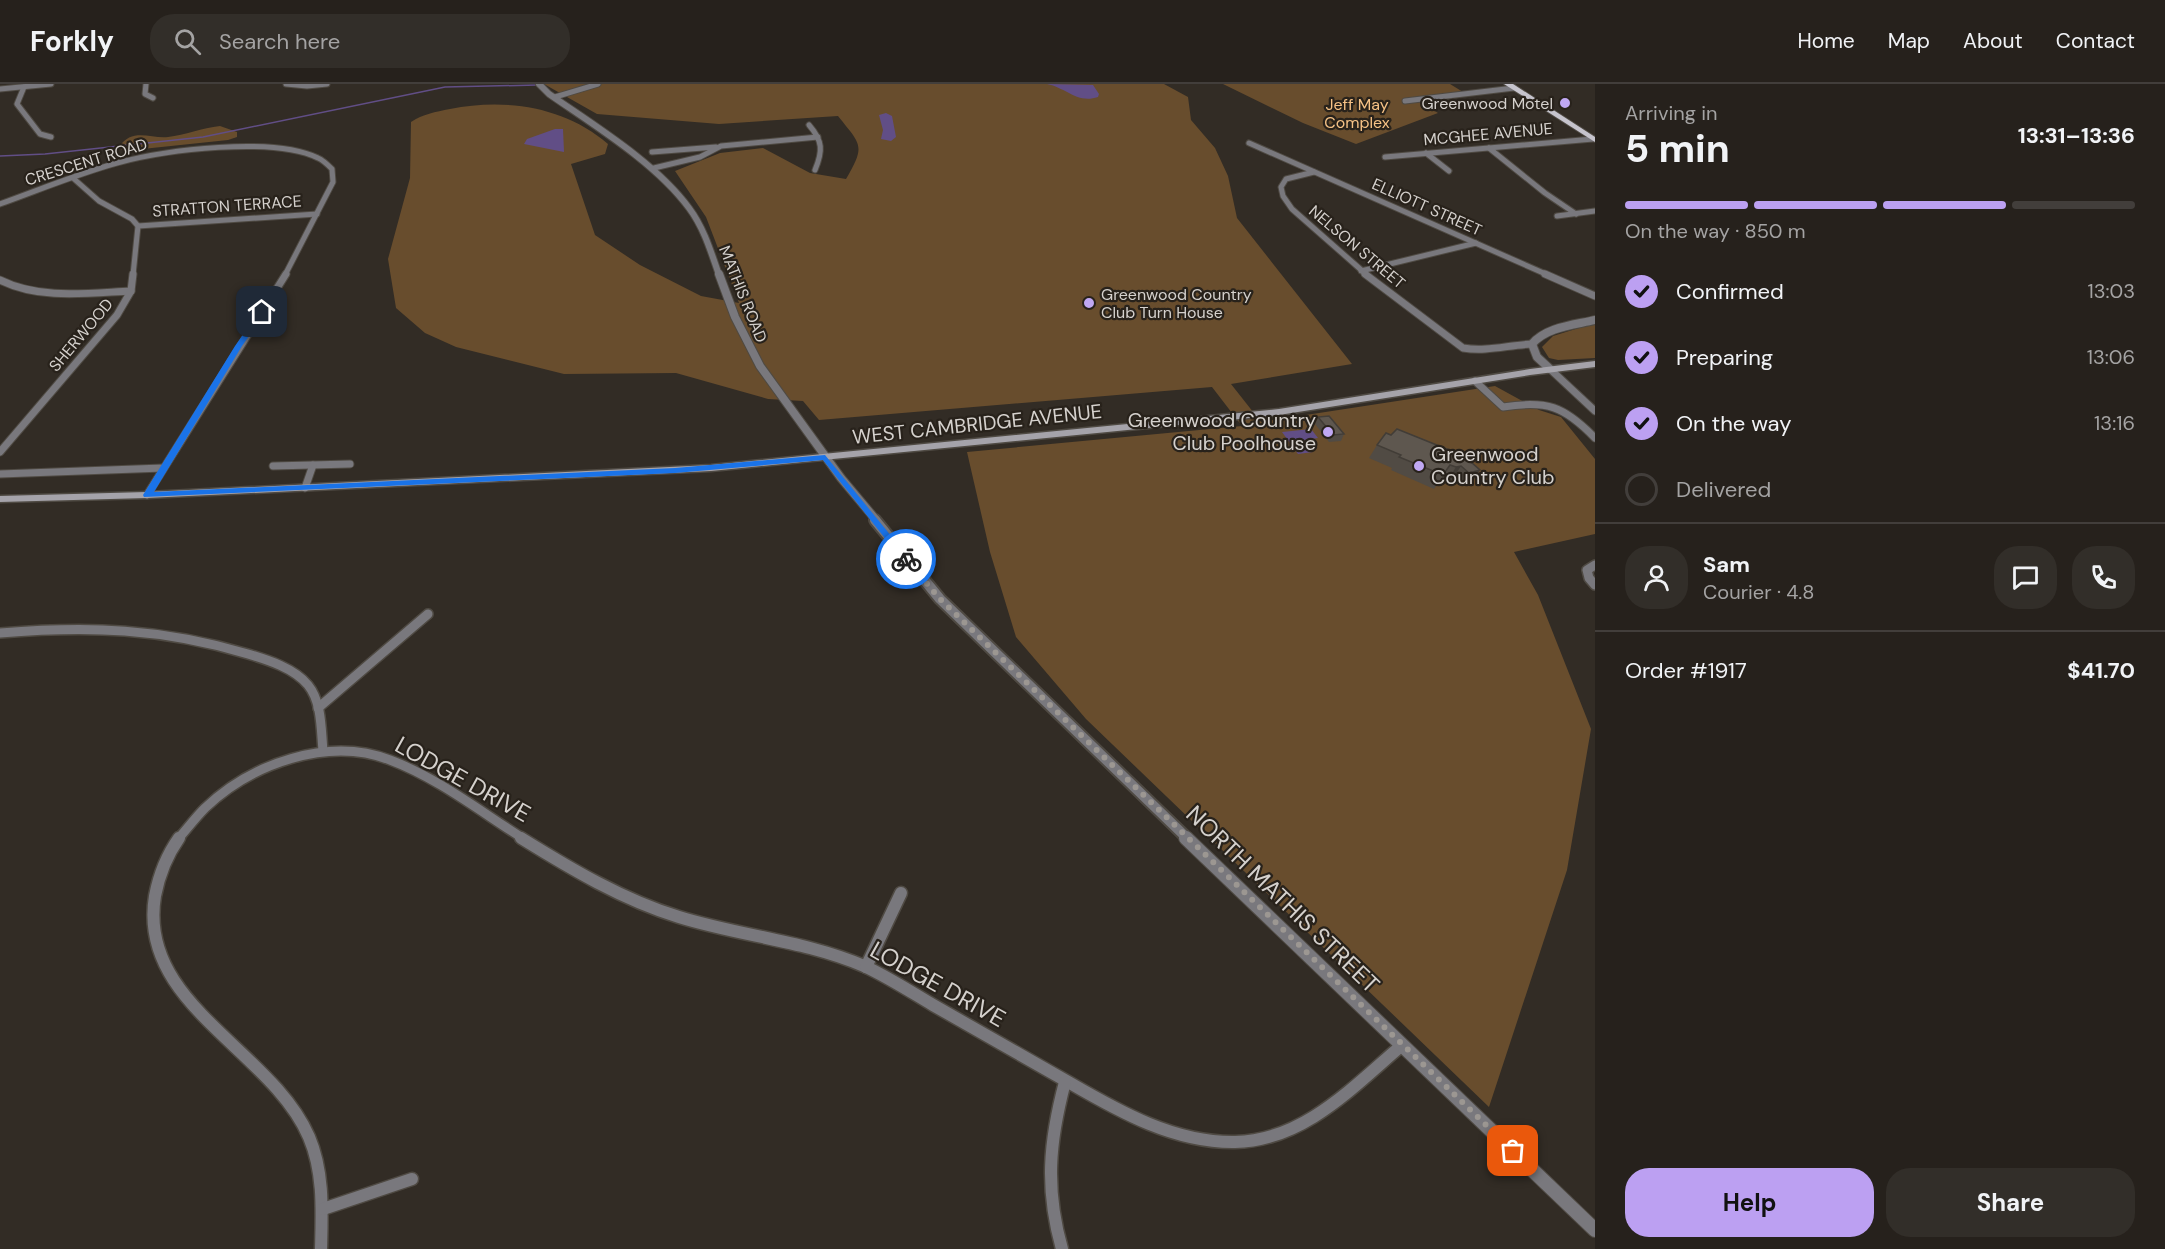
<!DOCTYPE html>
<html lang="en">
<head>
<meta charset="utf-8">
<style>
  body { margin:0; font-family:"DM Sans",sans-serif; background:#322e29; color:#f1f3f6; height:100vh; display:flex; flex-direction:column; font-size:22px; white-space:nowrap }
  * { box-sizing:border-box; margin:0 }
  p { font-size:20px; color:#a4a3a3 }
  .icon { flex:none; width:33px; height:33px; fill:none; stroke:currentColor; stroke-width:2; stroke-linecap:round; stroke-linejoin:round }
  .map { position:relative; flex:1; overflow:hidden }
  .sheet { display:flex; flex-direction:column; background:#26211c; width:570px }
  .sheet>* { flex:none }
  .pin { position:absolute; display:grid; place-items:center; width:51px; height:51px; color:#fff; margin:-26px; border-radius:12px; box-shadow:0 3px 9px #0006 }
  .courier { position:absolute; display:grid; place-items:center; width:60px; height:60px; margin:-30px; border:4px solid #1a73e8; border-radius:50%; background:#fff; color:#222; box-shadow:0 2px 8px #0007 }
  .overview em { font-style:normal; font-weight:700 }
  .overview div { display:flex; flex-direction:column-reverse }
  .overview { display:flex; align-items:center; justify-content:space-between; height:102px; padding:0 30px }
  h1 { font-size:39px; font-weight:700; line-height:45px }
  .bar { display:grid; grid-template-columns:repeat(4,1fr); gap:9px 6px; align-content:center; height:72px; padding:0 30px }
  .bar i { height:8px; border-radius:4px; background:#423e3b }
  .bar .current { background:#bca0f2 }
  .bar p { grid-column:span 4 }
  .line { display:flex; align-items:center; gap:15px; padding:0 30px; border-top:2px solid #423e3b }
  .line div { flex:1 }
  .round { display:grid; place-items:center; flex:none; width:63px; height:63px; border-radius:24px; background:#322e29 }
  ol { padding:0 30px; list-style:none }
  li { display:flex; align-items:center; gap:18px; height:66px }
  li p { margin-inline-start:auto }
  li .icon { padding:6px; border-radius:50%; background:#bca0f2; color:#111; stroke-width:4 }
  li:last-child { color:#a4a3a3 }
  li i { width:33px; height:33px; border:3px solid #423e3b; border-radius:50% }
  .cta { display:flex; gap:12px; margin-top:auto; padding:12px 30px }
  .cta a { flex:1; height:69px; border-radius:24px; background:#bca0f2; color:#111; font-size:24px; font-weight:700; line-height:69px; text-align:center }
  .cta a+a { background:#322e29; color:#f1f3f6 }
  header { display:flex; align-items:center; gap:36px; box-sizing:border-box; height:84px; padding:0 30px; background:#26211c; border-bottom:2px solid #423e3b }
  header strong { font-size:28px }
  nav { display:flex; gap:33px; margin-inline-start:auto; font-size:21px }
  .search { width:420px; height:54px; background:#322e29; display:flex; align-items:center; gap:15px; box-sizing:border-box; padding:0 21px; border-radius:24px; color:#a4a3a3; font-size:22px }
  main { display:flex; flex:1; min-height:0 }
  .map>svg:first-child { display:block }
</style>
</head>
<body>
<header>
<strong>Forkly</strong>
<div class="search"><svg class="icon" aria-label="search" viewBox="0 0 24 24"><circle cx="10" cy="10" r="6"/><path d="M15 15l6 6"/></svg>Search here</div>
<nav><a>Home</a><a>Map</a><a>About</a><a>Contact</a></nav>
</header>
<main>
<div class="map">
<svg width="1595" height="1165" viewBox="0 0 1595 1165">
  <rect width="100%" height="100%" fill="#322c25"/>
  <g fill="#684d2d">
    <path d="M544,0H1164L1188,13L1191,36L1215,64L1228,92L1237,134L1352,280L1231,300L1261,338L1495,302L1539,326L1561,333L1595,375V450L1514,468L1538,511L1591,645L1567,786L1489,1023L1086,635L1016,553L990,468L967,368L1242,342L1212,303L819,336L803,317L768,315L676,289L564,290L456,263L425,249L396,224L388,175L410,94L411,38C423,30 435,28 450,25C504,14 565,22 608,60L605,70L571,80L595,151L640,181L701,212L739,219L706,133L675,87L720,69L763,64L810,89L846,95C866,61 861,61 838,32L719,40L597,30Z"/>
    <polygon points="1223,0 1450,0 1463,8 1417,15 1438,29 1356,60 1303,39"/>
    <path d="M220,42L237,48V53L228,56L133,66H122L119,63C132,43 151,55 168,53C185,51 202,44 220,42Z"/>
    <polygon points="1595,239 1595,274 1558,276 1549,274 1542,263 1553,252"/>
  </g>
  <g fill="#614e86">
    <path d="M1047,0L1093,1L1099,10L1098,13C1077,20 1067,4 1047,0Z"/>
    <polygon points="886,29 892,32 896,53 891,57 881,55 883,46 879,31"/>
    <polygon points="555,45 563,45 564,68 524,60 527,55"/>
    <polygon points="1311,345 1318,354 1304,356 1313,368 1298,370 1282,348"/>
  </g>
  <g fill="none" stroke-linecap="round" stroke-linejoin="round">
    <polyline stroke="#614e86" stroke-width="1.5" points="0,72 45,70 203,53 445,3 537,1"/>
    <g stroke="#4f4a43" stroke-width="7">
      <g id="minor-far3">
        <polyline points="146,0 145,10 153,14"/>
        <polyline points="286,0 307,2 327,0"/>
        <polyline points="24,3 17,20 40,50 51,53"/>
        <polyline points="0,5 51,0"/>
        <polyline points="555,13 598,0"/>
        <polyline points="1405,17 1514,4"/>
        <path d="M809,41C823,57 823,67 815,86"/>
        <polyline points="1249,59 1548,191"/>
        <polyline points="1489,64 1545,109 1576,130"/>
        <polyline points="652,68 716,63"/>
        <polyline points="1426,69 1449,87"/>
        <polyline points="1385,73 1593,55"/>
        <polyline points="654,84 700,73 721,62 818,53"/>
        <polyline points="1314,88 1286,95 1281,103 1283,112 1292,125 1367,191"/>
        <polyline points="73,94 99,117 132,135 138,142 133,191"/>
        <path d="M0,120C39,106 77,90 117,79C165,66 273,52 318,74C323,76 328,81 332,85L333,98L285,191"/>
        <polyline points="1557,132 1595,127"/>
        <polyline points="138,142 317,130"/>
        <polyline points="1361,187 1476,159"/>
      </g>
    </g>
    <g stroke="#4f4a43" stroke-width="9">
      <g id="minor-far2">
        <path d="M1365,190L1463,264C1487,268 1508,261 1532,260"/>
        <polyline points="1545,190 1595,212"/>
        <path d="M0,196C40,216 88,209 131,207"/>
        <polyline points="1550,285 1595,327"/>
        <path d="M1475,297L1503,323C1547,316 1564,322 1595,354"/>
        <polyline points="0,368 117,231 131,207 133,190"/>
        <polyline points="273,382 350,380"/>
        <polyline points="0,390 163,384"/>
        <polyline points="305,404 313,381"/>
        <polyline points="147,411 286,190"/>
      </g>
    </g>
    <g stroke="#4f4a43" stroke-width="12">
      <g id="minor-far1">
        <polyline points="1595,481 1587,486 1589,494 1595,501"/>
        <path d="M0,549C88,542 162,544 248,570C268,576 294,584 308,601C322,618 321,646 323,667"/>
        <polyline points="318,624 428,530"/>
        <path d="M178,755C187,745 195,734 205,724C251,680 328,652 390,676C438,694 481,728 524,755"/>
      </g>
    </g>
    <g stroke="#4f4a43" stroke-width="15">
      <g id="minor">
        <path d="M179,754C167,771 159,791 155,812C137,920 271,965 309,1053C324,1088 322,1127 321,1165"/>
        <path d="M521,754C571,785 623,816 679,833C740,852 806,857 864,882C888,893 911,908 933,921C979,947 1024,973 1070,999C1120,1028 1175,1059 1235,1058C1303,1057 1353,1003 1401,962"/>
        <polyline points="866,883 901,809"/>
        <polyline points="323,1125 412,1095"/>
        <path d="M1062,1165C1045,1105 1049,1058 1065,998"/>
      </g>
    </g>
    <g stroke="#4f4a43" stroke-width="8">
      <path id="tertiary-far3" d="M539,0L549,10C595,42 656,79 689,124C704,144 711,168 719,191"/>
    </g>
    <g stroke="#4f4a43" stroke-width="10">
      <g id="tertiary-far2">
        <polyline points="719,190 735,233 760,282 841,394 877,437"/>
        <path d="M1550,285L1537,273L1532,260C1546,243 1574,241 1595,236"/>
      </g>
    </g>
    <g stroke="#4f4a43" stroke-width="14">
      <polyline id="tertiary-far1" points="875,436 940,515 1188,755"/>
    </g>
    <g stroke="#4f4a43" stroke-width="16">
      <polyline id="tertiary" points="1186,754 1595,1146"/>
    </g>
    <g stroke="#4f4a43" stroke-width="3">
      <polygon id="secondary" points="1595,277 1595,283 1530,291 1279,331 711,387 147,414 0,418 0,412 147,408 711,381 1279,325 1530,285"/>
    </g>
    <g stroke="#4f4a43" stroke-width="2">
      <polygon id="primary" points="1504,0 1513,0 1595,53 1595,58"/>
    </g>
    <use href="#minor-far3" stroke="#79787d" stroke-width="5"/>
    <use href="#minor-far2" stroke="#79787d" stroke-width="7"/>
    <use href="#minor-far1" stroke="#79787d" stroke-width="9"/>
    <use href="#minor" stroke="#79787d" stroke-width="12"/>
    <use href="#tertiary-far3" stroke="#79787d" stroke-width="6"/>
    <use href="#tertiary-far2" stroke="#79787d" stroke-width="8"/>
    <use href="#tertiary-far1" stroke="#79787d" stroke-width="10"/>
    <use href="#tertiary" stroke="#79787d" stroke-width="14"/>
    <use href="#secondary" fill="#a5a3aa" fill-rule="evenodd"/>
    <use href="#primary" fill="#c6c4cd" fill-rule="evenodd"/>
  </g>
  <g fill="#514b44">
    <polygon points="1318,333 1344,350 1341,357 1329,358 1315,340"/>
    <polygon points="1377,361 1480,386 1471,400 1460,402 1452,396 1447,397 1442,394 1434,405 1391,386 1392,384 1369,374"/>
  </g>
  <g fill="#423d37">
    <polygon points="1461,382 1452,396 1447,397 1456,383"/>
    <polygon points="1480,386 1471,400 1460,402 1469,389"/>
  </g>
  <g fill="#5e574f" stroke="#423d37" stroke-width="1.5">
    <polygon points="1329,332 1344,350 1333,351 1318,333"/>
    <polygon points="1397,345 1464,372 1480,386 1469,389 1461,382 1456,383 1450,381 1443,391 1399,373 1401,371 1377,361 1386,349 1391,351"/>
  </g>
  <polygon fill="#1a73e8" points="260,226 266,228 242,262 154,408 675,384 825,371 910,475 903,477 823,376 675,389 144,413 143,411 235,262"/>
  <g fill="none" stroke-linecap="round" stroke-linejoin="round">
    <polyline stroke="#9c9792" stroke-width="6" stroke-dasharray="0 10.8" points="906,475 940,515 1513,1067"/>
  </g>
  <g fill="#c0a8f3" stroke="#28221b" stroke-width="2">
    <circle cx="1565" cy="19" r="6"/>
    <circle cx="1089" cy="219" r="6"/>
    <circle cx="1328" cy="348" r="6"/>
    <circle cx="1419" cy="382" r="6"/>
  </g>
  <g text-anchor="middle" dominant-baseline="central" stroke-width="4.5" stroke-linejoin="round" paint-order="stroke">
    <g font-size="16" fill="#d5d1cd" stroke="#28221b" text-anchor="end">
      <text x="1553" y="19">Greenwood Motel</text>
      <text x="1101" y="210" text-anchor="start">Greenwood Country<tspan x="1101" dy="18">Club Turn House</tspan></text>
    </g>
    <g font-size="16" fill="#f6c286" stroke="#28221b">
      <text x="1357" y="20">Jeff May<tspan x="1357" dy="18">Complex</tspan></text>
    </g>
    <g font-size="16" fill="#d5d1cd" stroke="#28221b">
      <text transform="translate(1488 50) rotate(-5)">MCGHEE AVENUE</text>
      <text transform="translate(86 78) rotate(-17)">CRESCENT ROAD</text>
      <text transform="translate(227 122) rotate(-4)">STRATTON TERRACE</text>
      <text transform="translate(1427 123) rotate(24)">ELLIOTT STREET</text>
      <text transform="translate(1357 163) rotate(40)">NELSON STREET</text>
      <text transform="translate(743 210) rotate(68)">MATHIS ROAD</text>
      <text transform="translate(81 251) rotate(-50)">SHERWOOD</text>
    </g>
    <g font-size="20" fill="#d5d1cd" stroke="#28221b" text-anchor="end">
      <text x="1316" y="336">Greenwood Country<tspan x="1316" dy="23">Club Poolhouse</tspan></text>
      <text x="1431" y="370" text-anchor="start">Greenwood<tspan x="1431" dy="23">Country Club</tspan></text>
    </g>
    <g font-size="20" fill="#d5d1cd" stroke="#28221b">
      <text transform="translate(977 340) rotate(-6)">WEST CAMBRIDGE AVENUE</text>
    </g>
    <g font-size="24" fill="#d5d1cd" stroke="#28221b">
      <text transform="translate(463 695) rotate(29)">LODGE DRIVE</text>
      <text transform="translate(1283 815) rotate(44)">NORTH MATHIS STREET</text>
      <text transform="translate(938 900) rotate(29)">LODGE DRIVE</text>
    </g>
  </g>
</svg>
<div class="pin" style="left:1513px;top:1067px;background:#ea580c"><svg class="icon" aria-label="bag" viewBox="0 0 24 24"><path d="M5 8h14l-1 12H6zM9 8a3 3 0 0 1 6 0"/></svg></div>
<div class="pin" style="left:262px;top:228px;background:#1f2937"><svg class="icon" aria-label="home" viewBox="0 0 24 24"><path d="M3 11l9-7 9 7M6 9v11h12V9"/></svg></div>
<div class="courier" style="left:906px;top:475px"><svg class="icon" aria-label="bike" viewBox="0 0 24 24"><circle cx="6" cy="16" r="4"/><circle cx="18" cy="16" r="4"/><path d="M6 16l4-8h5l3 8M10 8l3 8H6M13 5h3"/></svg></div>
</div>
<section class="sheet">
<div class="overview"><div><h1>5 min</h1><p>Arriving in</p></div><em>13:31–13:36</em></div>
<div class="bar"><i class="current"></i><i class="current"></i><i class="current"></i><i></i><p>On the way · 850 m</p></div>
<ol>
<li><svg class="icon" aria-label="check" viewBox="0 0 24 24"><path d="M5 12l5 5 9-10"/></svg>Confirmed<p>13:03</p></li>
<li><svg class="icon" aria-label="check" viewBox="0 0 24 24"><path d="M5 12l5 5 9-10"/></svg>Preparing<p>13:06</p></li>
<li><svg class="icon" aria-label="check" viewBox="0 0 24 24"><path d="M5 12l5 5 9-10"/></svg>On the way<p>13:16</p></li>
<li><i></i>Delivered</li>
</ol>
<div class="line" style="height:108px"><a class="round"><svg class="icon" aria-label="person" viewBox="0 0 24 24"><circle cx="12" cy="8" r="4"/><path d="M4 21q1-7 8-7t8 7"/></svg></a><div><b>Sam</b><p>Courier · 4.8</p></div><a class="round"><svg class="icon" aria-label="chat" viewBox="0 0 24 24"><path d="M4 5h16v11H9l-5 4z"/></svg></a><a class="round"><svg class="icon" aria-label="phone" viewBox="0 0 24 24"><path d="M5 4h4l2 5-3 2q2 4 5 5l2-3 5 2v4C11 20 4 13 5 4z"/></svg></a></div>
<div class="line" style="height:78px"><div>Order #1917</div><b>$41.70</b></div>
<div class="cta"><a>Help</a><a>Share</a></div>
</section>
</main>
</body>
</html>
